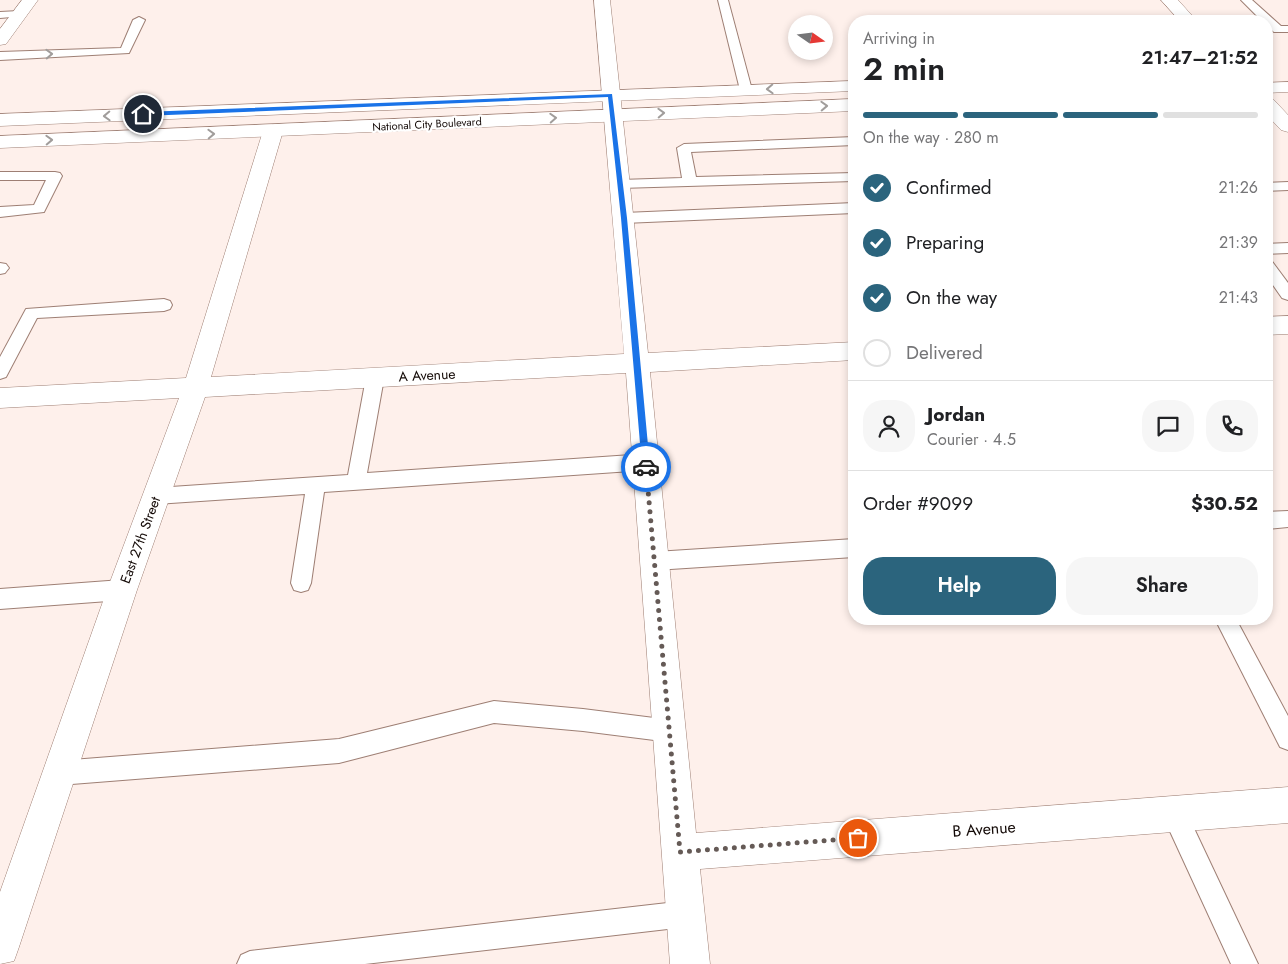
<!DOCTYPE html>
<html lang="en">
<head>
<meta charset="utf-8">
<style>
  body { margin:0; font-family:Jost,sans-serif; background:#f6f6f6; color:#202124; height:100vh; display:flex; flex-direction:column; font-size:19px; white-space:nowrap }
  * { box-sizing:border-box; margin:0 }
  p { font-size:16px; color:#757577 }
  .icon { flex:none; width:28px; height:28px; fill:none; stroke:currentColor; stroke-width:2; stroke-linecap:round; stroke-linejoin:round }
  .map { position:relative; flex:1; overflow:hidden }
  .panel { position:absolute; left:848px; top:15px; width:425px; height:610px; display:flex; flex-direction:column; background:#fff; border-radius:20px; box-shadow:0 2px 8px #0003 }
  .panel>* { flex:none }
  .needle { width:32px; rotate:104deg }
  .fabs { position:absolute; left:788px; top:15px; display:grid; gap:10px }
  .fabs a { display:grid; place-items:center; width:45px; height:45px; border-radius:50%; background:#fff; box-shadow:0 2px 8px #0003; font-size:25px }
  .pin { position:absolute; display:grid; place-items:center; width:42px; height:42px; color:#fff; margin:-21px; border:2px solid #fff; border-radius:50%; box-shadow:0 1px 5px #0007 }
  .courier { position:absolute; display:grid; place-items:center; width:50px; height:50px; margin:-25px; border:4px solid #1a73e8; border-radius:50%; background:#fff; color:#222; box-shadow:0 1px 6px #0007 }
  .overview em { font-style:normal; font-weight:600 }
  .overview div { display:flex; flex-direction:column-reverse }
  .overview { display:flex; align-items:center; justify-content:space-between; height:85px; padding:0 15px }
  h1 { font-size:32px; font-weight:600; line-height:38px }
  .bar { display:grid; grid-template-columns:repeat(4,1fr); gap:8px 5px; align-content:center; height:60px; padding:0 15px }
  .bar i { height:6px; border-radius:4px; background:#e0e0e0 }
  .bar .on { background:#2b647d }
  .bar p { grid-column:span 4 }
  .line { display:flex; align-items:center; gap:12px; padding:0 15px; border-top:1px solid #e0e0e0 }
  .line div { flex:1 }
  .round { display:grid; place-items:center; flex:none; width:52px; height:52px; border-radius:20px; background:#f6f6f6 }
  ol { padding:0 15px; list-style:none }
  li { display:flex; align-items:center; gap:15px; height:55px }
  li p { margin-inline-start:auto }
  li .icon { padding:5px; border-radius:50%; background:#2b647d; color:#fff; stroke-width:4 }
  li:last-child { color:#757577 }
  li i { width:28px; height:28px; border:2px solid #e0e0e0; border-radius:50% }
  .button { display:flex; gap:10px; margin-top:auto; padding:10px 15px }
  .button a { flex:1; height:58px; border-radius:20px; background:#2b647d; color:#fff; font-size:20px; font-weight:600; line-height:58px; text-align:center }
  .button a+a { background:#f6f6f6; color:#202124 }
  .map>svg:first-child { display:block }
</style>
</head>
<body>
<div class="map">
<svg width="1288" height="964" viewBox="0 0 1288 964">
  <rect width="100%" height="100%" fill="#fef0eb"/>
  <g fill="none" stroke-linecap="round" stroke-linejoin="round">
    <g stroke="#9e7f74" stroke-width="2">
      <g id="service">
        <polygon points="718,0 728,0 752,90 750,93 742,93 740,90"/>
        <polygon points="1241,0 1252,0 1281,26 1288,26 1288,32 1274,32 1266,25 1266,21 1262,21"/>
        <polygon points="19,11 23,12 25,14 23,16 0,18 0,12"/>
        <polygon points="139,17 145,20 129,53 0,60 0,52 121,48 133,20"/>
        <polygon points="854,137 854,145 691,152 696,177 854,173 854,181 620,188 615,187 613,184 615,181 620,180 682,178 677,148 684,144"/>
        <polygon points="0,172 55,172 60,173 62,176 44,212 0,217 0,207 34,205 46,180 0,180"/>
        <polygon points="1288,182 1288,190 1266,191 1266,183"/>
        <polygon points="854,203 854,213 624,223 619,221 617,218 619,215 624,213"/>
        <polygon points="1288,243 1288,253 1266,254 1266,244"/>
        <polygon points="1266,259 1271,260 1288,283 1288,300 1282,298 1266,275"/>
        <polygon points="0,263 6,264 9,268 5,273 0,274"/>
        <polygon points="164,299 170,301 172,305 170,309 164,311 37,318 6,377 0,379 0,357 26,309"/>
        <polygon points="375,371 381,373 384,378 367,473 646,454 653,457 655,462 653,467 646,470 324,492 311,583 308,590 301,592 294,590 291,583 305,494 156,504 149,502 147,496 149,490 156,488 348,475 366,378 369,373"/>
        <polygon points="1288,511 1288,527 1266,529 1266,512"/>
        <polygon points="854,539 854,557 655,570 648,567 645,561 648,555 655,552"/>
        <polygon points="122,580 129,583 132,590 129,597 122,600 0,609 0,589"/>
        <polygon points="1215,619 1236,619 1288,716 1288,750 1280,747"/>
        <polygon points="494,701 583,709 670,720 678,723 681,731 678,739 670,742 583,731 494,723 339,763 59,785 51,781 47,773 51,765 59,761 339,739"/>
        <polygon points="1174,802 1183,805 1258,964 1231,964 1162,814 1165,805"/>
        <polygon points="685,901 694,905 698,914 694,923 685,927 365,964 237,964 241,955 250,951"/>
      </g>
    </g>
    <g stroke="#9e7f74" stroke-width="1">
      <g id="minor">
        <polygon points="22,0 38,0 6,44 0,45 0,29"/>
        <polygon points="594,0 610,0 648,353 854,342 854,360 650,372 696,833 1288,787 1288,823 700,869 710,964 670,964 626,373 205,397 137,590 19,947 14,961 0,964 0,892 107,590 179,398 0,408 0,388 186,378 263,131 266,127 273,125 280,127 283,131 211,377 624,354"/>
        <polygon points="1288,316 1288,334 1266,335 1266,317"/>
      </g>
    </g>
    <g stroke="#9e7f74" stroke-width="1">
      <g id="secondary">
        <polygon points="1161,0 1178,0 1197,21 1180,21"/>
        <polygon points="1266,98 1273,99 1288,115 1288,132 1281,130 1266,114"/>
      </g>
    </g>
    <g stroke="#9e7f74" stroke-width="1">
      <g id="primary">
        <polygon points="854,81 854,91 0,126 0,114"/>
        <polygon points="1288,82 1288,92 1266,93 1266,83"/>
        <polygon points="854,99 854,111 0,148 0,136"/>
      </g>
    </g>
    <use href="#service" fill="#fff" fill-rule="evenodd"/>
    <use href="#minor" fill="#fff" fill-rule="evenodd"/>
    <use href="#secondary" fill="#fff" fill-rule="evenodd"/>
    <use href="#primary" fill="#fff" fill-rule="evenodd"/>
  </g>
  <defs><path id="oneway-chevron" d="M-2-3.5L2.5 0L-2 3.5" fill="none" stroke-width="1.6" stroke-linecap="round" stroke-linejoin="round" transform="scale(1.25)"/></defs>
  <g stroke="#a19d9b">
    <use href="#oneway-chevron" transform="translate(49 54) rotate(-2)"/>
    <use href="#oneway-chevron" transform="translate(770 89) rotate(178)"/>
    <use href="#oneway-chevron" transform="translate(824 106) rotate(-2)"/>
    <use href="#oneway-chevron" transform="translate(661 113) rotate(-2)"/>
    <use href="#oneway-chevron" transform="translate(107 116) rotate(178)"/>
    <use href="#oneway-chevron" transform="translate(553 118) rotate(-3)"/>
    <use href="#oneway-chevron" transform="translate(211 134) rotate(-2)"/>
    <use href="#oneway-chevron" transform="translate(49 140) rotate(-2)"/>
  </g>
  <polygon fill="#1a73e8" points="612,94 627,218 650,467 646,471 642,467 621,218 608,97 143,116 140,114 143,112"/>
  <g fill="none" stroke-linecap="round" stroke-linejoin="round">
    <polyline stroke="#655a56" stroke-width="5" stroke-dasharray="0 9" points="646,467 680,852 858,838"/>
  </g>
  <g text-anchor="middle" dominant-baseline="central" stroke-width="4.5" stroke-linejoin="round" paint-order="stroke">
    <g font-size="11" fill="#130906" stroke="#fff">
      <text transform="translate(427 124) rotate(-3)">National City Boulevard</text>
    </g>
    <g font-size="14" fill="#130906" stroke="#fff">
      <text transform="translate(427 375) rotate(-3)">A Avenue</text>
      <text transform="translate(140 540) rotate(-70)">East 27th Street</text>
    </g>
    <g font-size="16" fill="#130906" stroke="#fff">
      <text transform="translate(984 829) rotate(-4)">B Avenue</text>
    </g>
  </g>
</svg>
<div class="fabs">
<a><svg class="needle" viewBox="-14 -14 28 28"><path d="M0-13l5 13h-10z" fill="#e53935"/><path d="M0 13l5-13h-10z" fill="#757577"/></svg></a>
</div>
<div class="pin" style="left:858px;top:838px;background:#ea580c"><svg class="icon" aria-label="bag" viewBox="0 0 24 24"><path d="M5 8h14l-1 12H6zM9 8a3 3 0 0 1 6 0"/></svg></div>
<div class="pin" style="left:143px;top:114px;background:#1f2937"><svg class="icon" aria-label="home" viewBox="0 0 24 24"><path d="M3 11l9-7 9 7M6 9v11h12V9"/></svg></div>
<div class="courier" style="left:646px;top:467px"><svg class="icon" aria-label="car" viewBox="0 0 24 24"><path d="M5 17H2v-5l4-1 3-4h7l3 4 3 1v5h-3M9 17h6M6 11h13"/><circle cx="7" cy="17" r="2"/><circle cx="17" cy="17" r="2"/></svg></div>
<section class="panel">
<div class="overview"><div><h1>2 min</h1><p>Arriving in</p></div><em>21:47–21:52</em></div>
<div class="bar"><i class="on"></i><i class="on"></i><i class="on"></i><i></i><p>On the way · 280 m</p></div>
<ol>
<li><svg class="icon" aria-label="check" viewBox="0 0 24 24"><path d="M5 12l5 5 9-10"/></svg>Confirmed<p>21:26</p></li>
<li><svg class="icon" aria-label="check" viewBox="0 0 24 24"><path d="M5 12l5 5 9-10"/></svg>Preparing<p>21:39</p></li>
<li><svg class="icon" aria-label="check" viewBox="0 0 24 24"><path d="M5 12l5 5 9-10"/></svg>On the way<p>21:43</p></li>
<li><i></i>Delivered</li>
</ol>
<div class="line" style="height:90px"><a class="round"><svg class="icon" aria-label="person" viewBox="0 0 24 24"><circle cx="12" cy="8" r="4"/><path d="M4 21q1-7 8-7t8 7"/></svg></a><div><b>Jordan</b><p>Courier · 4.5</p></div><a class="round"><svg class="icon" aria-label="chat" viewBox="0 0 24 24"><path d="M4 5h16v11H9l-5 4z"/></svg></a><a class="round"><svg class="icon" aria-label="phone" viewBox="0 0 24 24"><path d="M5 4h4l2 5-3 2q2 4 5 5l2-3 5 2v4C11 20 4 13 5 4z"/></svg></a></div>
<div class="line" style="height:65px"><div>Order #9099</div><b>$30.52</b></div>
<div class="button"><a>Help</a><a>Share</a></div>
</section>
</div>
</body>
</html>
